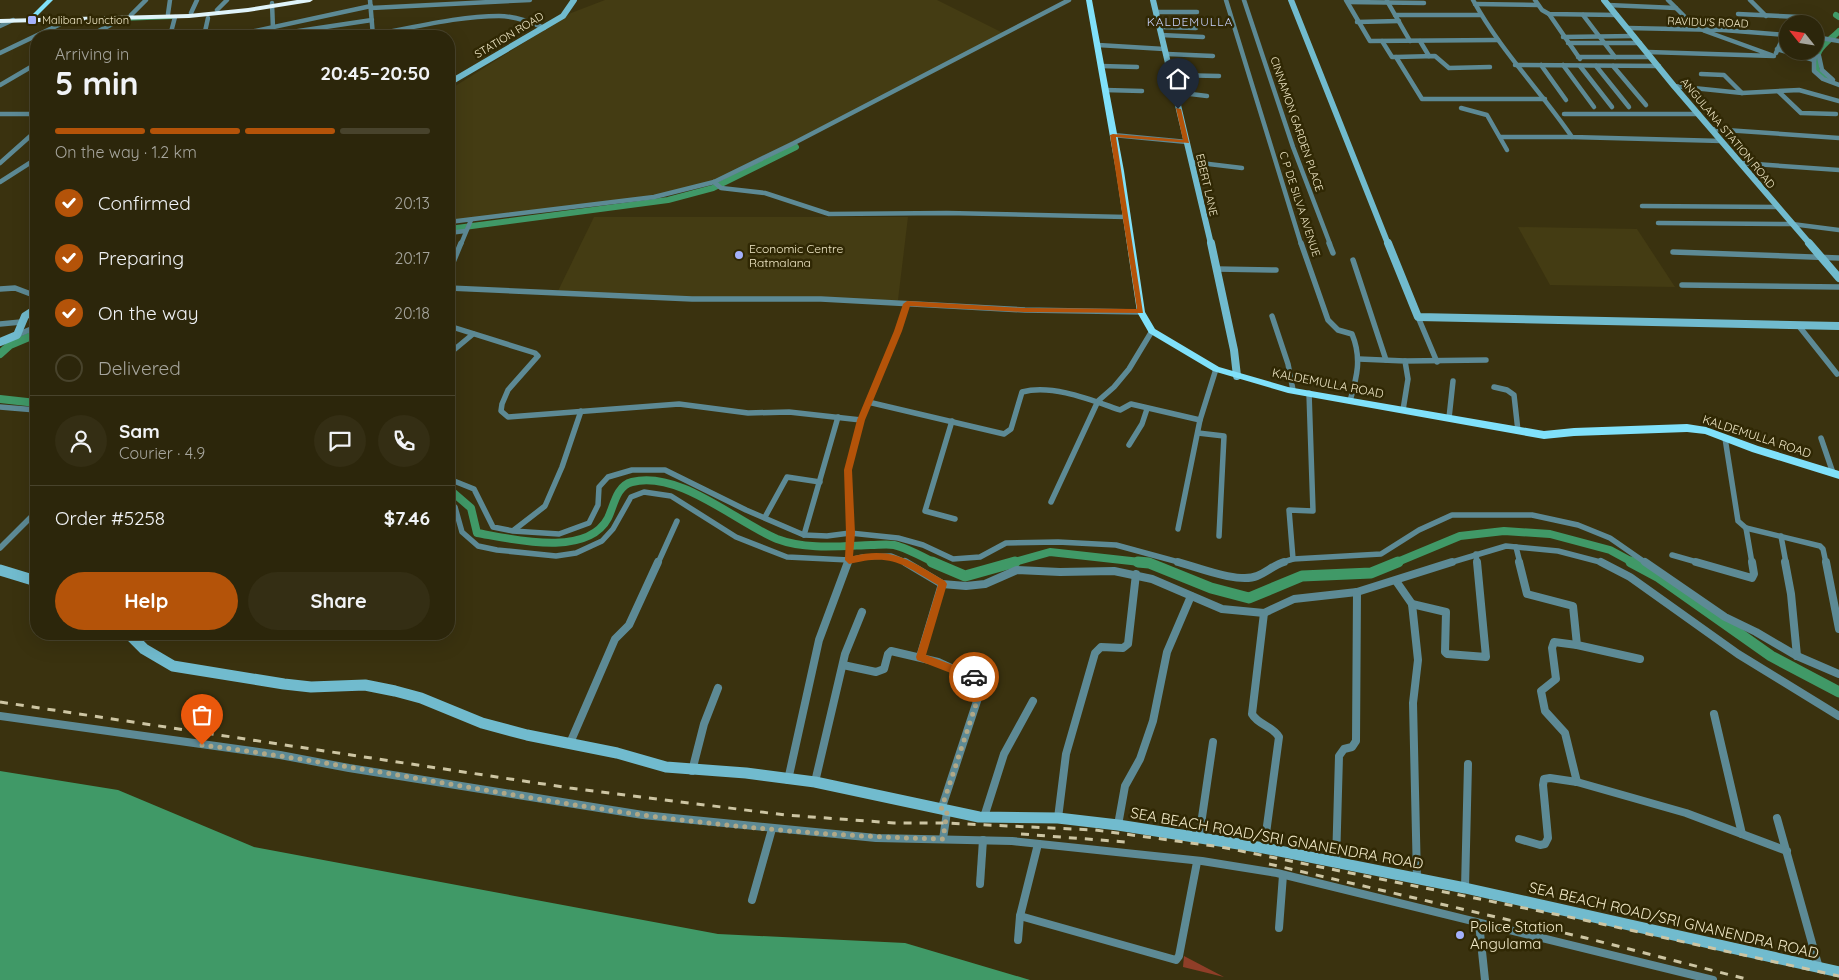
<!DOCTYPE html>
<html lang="en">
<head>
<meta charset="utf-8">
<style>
  body { margin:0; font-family:Quicksand,sans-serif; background:#342e14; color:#f1f3f6; height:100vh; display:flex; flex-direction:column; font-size:19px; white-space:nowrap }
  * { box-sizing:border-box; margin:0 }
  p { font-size:16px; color:#a6a59d }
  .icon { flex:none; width:28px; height:28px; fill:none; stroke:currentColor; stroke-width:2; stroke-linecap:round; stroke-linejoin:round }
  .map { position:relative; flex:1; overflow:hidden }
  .sheet { position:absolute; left:30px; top:30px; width:425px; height:610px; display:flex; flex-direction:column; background:#2c260b; border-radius:20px; box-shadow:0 5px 20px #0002,0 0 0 1px #48432c }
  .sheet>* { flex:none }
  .needle { width:32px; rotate:300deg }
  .buttons { position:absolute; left:1779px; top:15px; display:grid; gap:10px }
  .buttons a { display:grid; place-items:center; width:45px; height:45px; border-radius:50%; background:#2c260b; box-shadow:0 5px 20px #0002,0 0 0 1px #48432c; font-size:25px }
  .pin { position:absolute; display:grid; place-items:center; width:42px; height:42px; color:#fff; margin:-51px -21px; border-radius:50% 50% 50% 0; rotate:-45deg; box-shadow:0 0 5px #0007 }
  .pin .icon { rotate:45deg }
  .courier { position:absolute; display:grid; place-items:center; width:50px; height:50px; margin:-25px; border:4px solid #b45309; border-radius:50%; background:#fff; color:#222; box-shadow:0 1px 6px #0007 }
  .head em { font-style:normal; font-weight:800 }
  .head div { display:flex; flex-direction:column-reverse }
  .head { display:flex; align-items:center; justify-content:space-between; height:85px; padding:0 25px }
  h1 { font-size:32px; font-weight:800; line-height:38px }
  .bar { display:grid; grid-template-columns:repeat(4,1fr); gap:8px 5px; align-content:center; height:60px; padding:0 25px }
  .bar i { height:6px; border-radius:4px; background:#48432c }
  .bar .selected { background:#b45309 }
  .bar p { grid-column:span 4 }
  .line { display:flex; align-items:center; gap:12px; padding:0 25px; border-top:1px solid #48432c }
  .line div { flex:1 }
  .round { display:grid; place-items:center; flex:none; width:52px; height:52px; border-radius:26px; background:#342e14 }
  ol { padding:0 25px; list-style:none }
  li { display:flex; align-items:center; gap:15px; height:55px }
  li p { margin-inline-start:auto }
  li .icon { padding:5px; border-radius:50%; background:#b45309; color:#fff; stroke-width:4 }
  li:last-child { color:#a6a59d }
  li i { width:28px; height:28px; border:2px solid #48432c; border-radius:50% }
  .primary-button { display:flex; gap:10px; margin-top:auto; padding:10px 25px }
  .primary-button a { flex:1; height:58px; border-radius:30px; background:#b45309; color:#fff; font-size:20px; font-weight:800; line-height:58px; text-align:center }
  .primary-button a+a { background:#342e14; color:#f1f3f6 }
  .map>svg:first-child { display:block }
</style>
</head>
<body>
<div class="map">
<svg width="1839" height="980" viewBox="0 0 1839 980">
  <rect width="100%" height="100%" fill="#3a320f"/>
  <g fill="#443c13">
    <polygon points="605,0 937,0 1005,34 730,175 662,197 449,224 449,90 571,13"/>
    <polygon points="594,217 908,217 898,300 711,299 557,293"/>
    <polygon points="1518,227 1637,229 1675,287 1550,285"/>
  </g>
  <polygon fill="#8f3e28" points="1184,956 1224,977 1183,967"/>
  <polygon fill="#409967" points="0,771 118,790 254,847 718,934 905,943 1030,980 0,980"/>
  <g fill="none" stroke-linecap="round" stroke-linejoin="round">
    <g stroke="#409967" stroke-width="2">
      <polyline points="122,20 172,18"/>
      <polyline points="92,21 117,20"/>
    </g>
    <g stroke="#409967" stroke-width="6">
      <polyline points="1836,15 1839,17"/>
      <path d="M1829,80L1817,71C1813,49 1826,44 1839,31"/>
      <polyline points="449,229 668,200 713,188 796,147"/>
    </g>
    <g stroke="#409967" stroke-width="8">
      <polyline points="0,354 10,345 36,334"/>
      <polyline points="0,399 36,403"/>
      <path d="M449,489L471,508L477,533C512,539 587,558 608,518C614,506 616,486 632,482C679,470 736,522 777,539C806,550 841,546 871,545C878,545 887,544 894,545C907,548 923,557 935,563"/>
      <polyline points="1011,563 1050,552 1149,563"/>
      <polyline points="1395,563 1460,536 1504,531 1550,534 1610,550 1634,563"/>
    </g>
    <g stroke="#409967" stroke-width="11">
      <polyline points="932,562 965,576 1015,562"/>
      <polyline points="1138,562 1149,563 1211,588 1249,598 1302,576 1371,573 1398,562"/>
      <polyline points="1631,562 1659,577 1771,656 1839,692"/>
    </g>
    <g stroke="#5d8a95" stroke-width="4.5">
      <polyline points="370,0 373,36"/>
      <polyline points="1226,0 1301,244"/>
      <polyline points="1244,0 1293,147 1330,244"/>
      <polyline points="1346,0 1370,41 1498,40"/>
      <path d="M1473,0C1500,50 1540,90 1572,137L1722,141"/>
      <polyline points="1535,0 1542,10 1549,14 1617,15"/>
      <polyline points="1750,0 1766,16"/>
      <polyline points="1387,1 1410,41"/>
      <polyline points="1348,2 1424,3"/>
      <polyline points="272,3 273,29"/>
      <polyline points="1475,4 1538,5"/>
      <polyline points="1608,5 1676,8"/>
      <polyline points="371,8 530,0"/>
      <polyline points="217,10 227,0"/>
      <polyline points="1156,12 1197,12"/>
      <polyline points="191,13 197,0"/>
      <polyline points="168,14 170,0"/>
      <polyline points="1549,14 1580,59"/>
      <polyline points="1738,14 1800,17"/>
      <polyline points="131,15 146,0"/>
      <polyline points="1395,15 1481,15"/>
      <polyline points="1583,15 1615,57"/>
      <polyline points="1357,22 1399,21"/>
      <polyline points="0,26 13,20"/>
      <polyline points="1159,27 1196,28"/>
      <polyline points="1627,28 1723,30 1788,35"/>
      <polyline points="272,35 372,20"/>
      <polyline points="1161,35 1203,37"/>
      <polyline points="89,36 122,19"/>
      <polyline points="170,36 175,17"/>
      <polyline points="204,36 208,18"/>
      <polyline points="232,36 371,6"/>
      <path d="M365,36C409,29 455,16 499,16C514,16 531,22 544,28"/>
      <polyline points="1563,37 1634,36"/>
      <polyline points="1815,37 1839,41"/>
      <polyline points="1821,38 1814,60 1814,71 1823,79 1839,85"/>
      <polyline points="1382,41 1392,57 1396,57 1422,99 1545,99"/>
      <polyline points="1420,41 1429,56"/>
      <polyline points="1568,43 1640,43"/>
      <polyline points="1098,45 1164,49"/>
      <polyline points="1777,49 1814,60"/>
      <polyline points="1648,52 1774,56 1705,31 1691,23 1668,0"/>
      <polyline points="0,53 71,19"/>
      <polyline points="1776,53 1781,42"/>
      <polyline points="1167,54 1213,56"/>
      <polyline points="1819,56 1822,70 1833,80"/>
      <polyline points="1396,57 1435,56 1449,68 1490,67"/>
      <polyline points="1578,57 1651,57"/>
      <polyline points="1515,65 1659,66"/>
      <polyline points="1541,65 1566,100"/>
      <polyline points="1563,65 1594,107"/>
      <polyline points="1101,66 1137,67"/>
      <polyline points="1580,66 1612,107"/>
      <polyline points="1596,66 1629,107"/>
      <polyline points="1613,66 1646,105"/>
      <polyline points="1701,74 1724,75 1742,93"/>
      <polyline points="1171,75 1219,76"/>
      <polyline points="0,85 36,64"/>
      <polyline points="1674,86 1742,93 1799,90 1839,101"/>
      <polyline points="1105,90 1142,91"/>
      <polyline points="1174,92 1207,96"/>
      <polyline points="1779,92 1801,113 1836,114"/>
      <polyline points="1461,108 1487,115 1507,150"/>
      <polyline points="0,114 36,114"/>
      <polyline points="1564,114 1699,114"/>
      <polyline points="1711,129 1839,138"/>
      <polyline points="1113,135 1187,142"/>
      <polyline points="1500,137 1572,137"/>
      <polyline points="1192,162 1242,168"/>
      <polyline points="0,163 36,131"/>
      <polyline points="1741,163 1839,170"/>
      <polyline points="0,182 36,159"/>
      <polyline points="714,182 721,188 765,193 829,214 947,213 1126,217"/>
      <polyline points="1642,206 1778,207"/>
      <polyline points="449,222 654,197 714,182 794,143 1069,0"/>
      <polyline points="1658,223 1792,224 1839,230"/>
      <polyline points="449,233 465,231"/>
      <polyline points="461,244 471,220"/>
    </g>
    <g stroke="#5d8a95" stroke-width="5.5">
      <path d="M1301,243L1328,320L1338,330L1352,334C1362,358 1357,377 1350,401"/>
      <polyline points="1329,243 1333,253"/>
      <polyline points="1673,252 1839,258"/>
      <polyline points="1353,260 1386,360"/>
      <polyline points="1217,269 1276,270"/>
      <polyline points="449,272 461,243"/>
      <polyline points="1682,285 1839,287"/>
      <polyline points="449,288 692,299 821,299 1025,310 1141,312"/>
      <polyline points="0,289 15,288 36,296"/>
      <polyline points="1272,316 1288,364 1293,390"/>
      <polyline points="1418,317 1437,362"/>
      <polyline points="0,324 21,322"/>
      <polyline points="1798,325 1837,374"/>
      <polyline points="449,326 535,353 538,356 508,390 502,404 501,411 508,417 679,404 748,413 789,412 861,420"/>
      <polyline points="17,335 36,327"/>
      <polyline points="449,354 473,334"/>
      <polyline points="1359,359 1405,361 1408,379 1403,410"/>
      <polyline points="1405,361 1486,360"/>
      <polyline points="1494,387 1507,390 1514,395 1518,431"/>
      <path d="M868,402L1004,434L1011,429L1022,392C1053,384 1091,400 1120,410L1131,404L1200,420"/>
      <polyline points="0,407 36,410"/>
      <polyline points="1449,418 1453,381"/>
      <polyline points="952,421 925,511 955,519"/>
      <polyline points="34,424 36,425"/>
      <polyline points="1198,433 1224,436 1219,536"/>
      <polyline points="1725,438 1738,521 1746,528 1820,546 1823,549 1826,563"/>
      <polyline points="1821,438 1833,473"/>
      <polyline points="1129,445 1142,424 1147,409"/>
      <polyline points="449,479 474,489 493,527 513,531 559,534 589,523 598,505 599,487 608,477 632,470 665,470 746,510 804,535 827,536 850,533 898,538 923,545 953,559 980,557 1006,543 1058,542 1116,545 1182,563"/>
      <polyline points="1051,502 1098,401 1114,387 1129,369 1152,331"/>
      <polyline points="449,503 455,507 462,532 478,546 497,550 556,556 576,553 602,541 613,529 631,497 644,492 671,496 736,537 787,557 849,560 863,557 891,556 908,563"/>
      <polyline points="765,517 787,477 820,482"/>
      <polyline points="1746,528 1752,563"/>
      <polyline points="1178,529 1200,420 1216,369"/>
      <polyline points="514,530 545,506 562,467 581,411"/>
      <polyline points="804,535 838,417"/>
      <polyline points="1781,536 1786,563"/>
      <polyline points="1516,547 1520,563"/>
      <polyline points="0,548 36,512"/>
      <polyline points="1476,554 1477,563"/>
      <polyline points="1672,555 1700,563"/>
      <polyline points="1293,559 1289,510 1313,511 1309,393"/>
      <polyline points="658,563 677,521"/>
      <polyline points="848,563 850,533 848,470 861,420 898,331 907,304"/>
      <polyline points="1280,563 1293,559 1381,554 1419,530 1452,515 1532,515 1578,525 1610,538 1646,563"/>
      <polyline points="1449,563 1506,546 1558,551 1604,563"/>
    </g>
    <g stroke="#5d8a95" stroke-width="8">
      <polyline points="905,562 942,584 966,586 985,584 1017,570 1060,572 1114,571 1152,579 1222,609 1264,613 1294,599 1357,592 1452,562"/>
      <path d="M1178,562C1197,567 1239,584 1257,576C1267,572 1274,565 1284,562"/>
      <polyline points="1519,562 1527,594 1573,606 1577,645 1640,659"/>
      <polyline points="1601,562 1630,577 1738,654 1839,716"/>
      <polyline points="1645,562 1725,617 1756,632 1797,656 1839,674"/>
      <polyline points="1696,562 1752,578 1754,574 1752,562"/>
      <polyline points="1785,562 1791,594 1797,656"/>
      <polyline points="1826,562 1839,629"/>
      <polyline points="1396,581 1412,604 1418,660 1413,703 1417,879"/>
      <polyline points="1412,604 1446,612 1445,652 1447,654 1486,657 1477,562"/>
      <path d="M1264,613L1252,714C1258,725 1273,726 1279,737L1264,848"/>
      <polyline points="1577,645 1554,642 1552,648 1556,679 1541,691 1545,711 1565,733 1577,782"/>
      <polyline points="920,657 942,584"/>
      <polyline points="843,665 876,672 884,669 888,654 891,651 938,662 981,682 982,686 941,810"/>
      <polyline points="1714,714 1742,834"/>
      <polyline points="0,716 280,755 349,768 643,815 876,838 1012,841 1202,861 1277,873 1713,980"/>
      <polyline points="570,743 615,639 629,625 658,562"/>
      <polyline points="692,771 704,724 718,688"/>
      <polyline points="788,780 819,640 848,562"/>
      <polyline points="815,782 845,654 862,612"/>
      <polyline points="984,817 1004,754 1033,701"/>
      <polyline points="1058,818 1066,754 1095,653 1101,647 1123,648 1128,644 1136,574"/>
      <polyline points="1777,818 1819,968"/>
      <polyline points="1118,825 1125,786 1140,759 1153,721 1167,652 1191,596"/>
      <polyline points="1199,838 1213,742"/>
      <polyline points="943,839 947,812"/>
      <polyline points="1519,839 1540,845 1545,844 1548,838 1543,785 1544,779 1550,778 1577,782 1686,813 1787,851"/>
      <polyline points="1336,863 1339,756 1344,749 1352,747 1356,741 1357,592"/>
      <polyline points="980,884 983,840"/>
      <polyline points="1465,888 1468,764"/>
      <polyline points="752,900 772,829"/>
      <polyline points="1020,916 1176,960 1179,956 1197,862"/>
      <polyline points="1479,923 1485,980"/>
      <polyline points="1279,928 1283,875"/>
      <polyline points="1018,940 1020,916 1038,844"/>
    </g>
    <g stroke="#71bbce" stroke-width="6">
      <polyline points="1153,0 1211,244"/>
      <polyline points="1291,0 1388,244"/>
      <polyline points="1604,0 1674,86 1810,244"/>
      <polyline points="449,83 563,16 574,0"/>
    </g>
    <g stroke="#71bbce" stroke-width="8">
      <polyline points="1211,243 1234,350 1237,376"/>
      <polyline points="1388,243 1418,317 1839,326"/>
      <polyline points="1809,243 1839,278"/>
      <polyline points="0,342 17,335 25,316 36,309"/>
    </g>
    <g stroke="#71bbce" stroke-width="11">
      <polyline points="0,570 36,581"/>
      <polyline points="129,634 144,649 173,666 284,684 311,687 365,685 395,691 421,698 482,723 527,735 617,753 666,767 746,773 815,782 979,817 1058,818 1118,825 1264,848 1465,888 1839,972"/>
    </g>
    <g fill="#80e1fa" fill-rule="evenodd">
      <polygon points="47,0 53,0 32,21 28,21 28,19"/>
      <polygon points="1086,0 1092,0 1124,171 1145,312 1155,329 1219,367 1288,387 1544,431 1574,428 1687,424 1706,427 1758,446 1839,471 1839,479 1752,452 1705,434 1687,432 1574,436 1544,439 1288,393 1213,371 1149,333 1137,312 1116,171"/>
    </g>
    <polygon fill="#e0f4fa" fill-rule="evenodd" points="297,0 313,0 310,2 248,12 189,18 0,23 0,19 189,14 248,8"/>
    <g stroke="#cdc5a3" stroke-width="3" stroke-dasharray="8 8" stroke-linecap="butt">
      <polyline points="0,702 570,788 785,815 894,823 945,823 1095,830 1221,847 1584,920 1839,976"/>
      <polyline points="1021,834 1126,842"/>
      <polyline points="1269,864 1586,938 1750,980"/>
    </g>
  </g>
  <path fill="#b45309" d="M1176,108L1181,109L1189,143L1116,137L1143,313L1024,312L910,306L902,331L865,420L852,470L855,533L853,556C894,546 912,562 945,581L947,584L926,655L977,674L979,677L974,682L917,660L916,657L938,585C902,564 892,553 849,564L845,560L846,533L844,470L857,420L894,331L903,304L907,301L1024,308L1137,309L1110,135L1113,134L1183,140Z"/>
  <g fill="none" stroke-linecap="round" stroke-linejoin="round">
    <path stroke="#b0a887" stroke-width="5" stroke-dasharray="0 9" d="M202,745C349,764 495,794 642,815C742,828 843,837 943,839L947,812L941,810L982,686L981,682L974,677"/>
  </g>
  <g fill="#a4b1fc" stroke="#302804" stroke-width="2">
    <rect x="27" y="15" width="10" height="10" rx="2.5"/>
    <circle cx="739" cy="255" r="5"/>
    <circle cx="1460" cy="935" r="5"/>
  </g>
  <g text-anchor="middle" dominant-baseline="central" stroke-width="5" stroke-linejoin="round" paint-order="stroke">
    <g font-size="11" fill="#f0e8c7" stroke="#302804" text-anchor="start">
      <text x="42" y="20">Maliban Junction</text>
    </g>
    <g font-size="11" fill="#f0e8c7" stroke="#302804">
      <text transform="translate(1708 22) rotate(2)">RAVIDU'S ROAD</text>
      <text transform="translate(509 35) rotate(-31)">STATION ROAD</text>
      <text transform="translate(1297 124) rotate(71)">CINNAMON GARDEN PLACE</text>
      <text transform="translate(1728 133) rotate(50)">ANGULANA STATION ROAD</text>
      <text transform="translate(1207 185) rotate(77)">EBERT LANE</text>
      <text transform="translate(1300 204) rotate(72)">C P DE SILVA AVENUE</text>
    </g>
    <g font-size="12" letter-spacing="1" fill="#cbd4fe" stroke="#302804">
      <text x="1190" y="21">KALDEMULLA</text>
    </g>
    <g font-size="12" fill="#f0e8c7" stroke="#302804" text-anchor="start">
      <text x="749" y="248">Economic Centre<tspan x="749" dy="14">Ratmalana</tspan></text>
    </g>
    <g font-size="12" fill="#f0e8c7" stroke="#302804">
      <text transform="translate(1328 383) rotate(11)">KALDEMULLA ROAD</text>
      <text transform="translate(1757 436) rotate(18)">KALDEMULLA ROAD</text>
    </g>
    <g font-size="15" fill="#f0e8c7" stroke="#302804">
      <text transform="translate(1277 838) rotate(10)">SEA BEACH ROAD/SRI GNANENDRA ROAD</text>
      <text transform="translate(1674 920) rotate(13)">SEA BEACH ROAD/SRI GNANENDRA ROAD</text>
    </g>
    <g font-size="15" fill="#f0e8c7" stroke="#302804" text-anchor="start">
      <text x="1470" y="926">Police Station<tspan x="1470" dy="17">Angulama</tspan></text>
    </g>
  </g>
</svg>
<div class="buttons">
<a><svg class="needle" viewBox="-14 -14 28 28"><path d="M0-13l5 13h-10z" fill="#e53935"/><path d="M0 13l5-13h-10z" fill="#a6a59d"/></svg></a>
</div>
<div class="pin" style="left:202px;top:745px;background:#ea580c"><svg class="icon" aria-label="bag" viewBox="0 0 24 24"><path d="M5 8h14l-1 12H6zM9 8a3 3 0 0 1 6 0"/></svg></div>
<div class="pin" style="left:1178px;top:109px;background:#1f2937"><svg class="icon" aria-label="home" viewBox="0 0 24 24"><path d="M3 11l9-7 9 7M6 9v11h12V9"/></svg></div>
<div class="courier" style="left:974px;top:677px"><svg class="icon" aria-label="car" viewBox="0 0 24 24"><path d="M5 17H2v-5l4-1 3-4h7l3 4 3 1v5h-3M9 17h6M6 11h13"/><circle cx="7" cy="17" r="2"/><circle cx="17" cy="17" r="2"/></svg></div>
<section class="sheet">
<div class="head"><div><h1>5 min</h1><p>Arriving in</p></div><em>20:45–20:50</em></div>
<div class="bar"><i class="selected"></i><i class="selected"></i><i class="selected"></i><i></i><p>On the way · 1.2 km</p></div>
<ol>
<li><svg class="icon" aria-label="check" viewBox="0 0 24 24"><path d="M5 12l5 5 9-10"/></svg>Confirmed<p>20:13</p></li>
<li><svg class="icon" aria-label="check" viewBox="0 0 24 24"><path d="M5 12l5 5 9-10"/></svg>Preparing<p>20:17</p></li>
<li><svg class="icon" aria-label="check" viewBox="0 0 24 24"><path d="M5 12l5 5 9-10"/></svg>On the way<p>20:18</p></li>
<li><i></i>Delivered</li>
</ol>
<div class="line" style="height:90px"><a class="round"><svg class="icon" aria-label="person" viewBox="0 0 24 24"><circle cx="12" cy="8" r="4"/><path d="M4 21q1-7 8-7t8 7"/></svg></a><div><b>Sam</b><p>Courier · 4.9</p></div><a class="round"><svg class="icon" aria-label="chat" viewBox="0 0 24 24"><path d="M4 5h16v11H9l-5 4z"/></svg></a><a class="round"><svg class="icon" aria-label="phone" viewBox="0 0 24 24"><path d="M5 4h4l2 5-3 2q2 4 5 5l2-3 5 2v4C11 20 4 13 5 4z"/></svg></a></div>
<div class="line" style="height:65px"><div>Order #5258</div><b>$7.46</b></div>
<div class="primary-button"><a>Help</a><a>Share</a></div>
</section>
</div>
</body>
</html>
